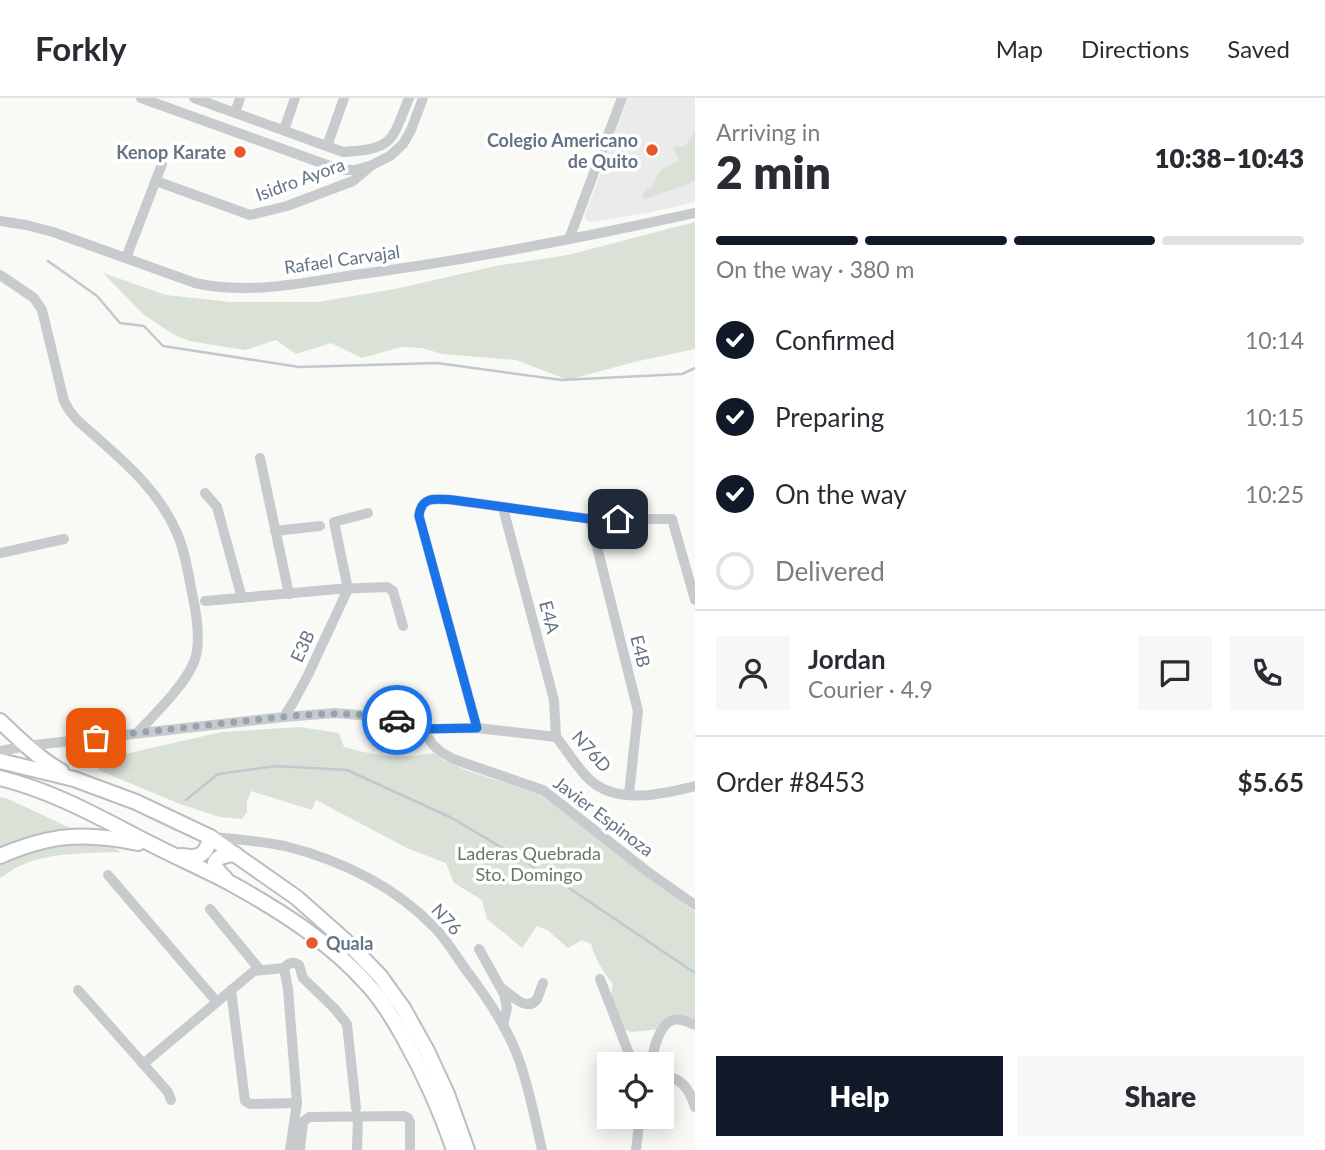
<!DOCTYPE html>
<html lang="en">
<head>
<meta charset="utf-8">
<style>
  body { margin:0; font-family:Lato,sans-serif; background:#f7f7f7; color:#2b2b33; height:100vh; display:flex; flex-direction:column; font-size:26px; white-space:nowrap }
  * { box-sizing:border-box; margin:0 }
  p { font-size:23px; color:#7c7c81 }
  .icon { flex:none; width:38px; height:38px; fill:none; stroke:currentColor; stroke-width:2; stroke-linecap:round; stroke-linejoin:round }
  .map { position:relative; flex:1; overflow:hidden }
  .sheet { display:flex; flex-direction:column; background:#fff; width:630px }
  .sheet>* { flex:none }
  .buttons { position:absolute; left:597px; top:954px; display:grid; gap:14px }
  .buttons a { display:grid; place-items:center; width:77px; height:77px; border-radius:0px; background:#fff; box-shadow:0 4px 18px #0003; font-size:35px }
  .pin { position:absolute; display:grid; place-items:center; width:60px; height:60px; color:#fff; margin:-30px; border-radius:14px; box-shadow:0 4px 10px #0006 }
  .courier { position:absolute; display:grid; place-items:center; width:70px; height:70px; margin:-35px; border:5px solid #1a73e8; border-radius:50%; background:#fff; color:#222; box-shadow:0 2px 9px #0007 }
  .overview em { font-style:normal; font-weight:800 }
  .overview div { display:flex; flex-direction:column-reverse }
  .overview { display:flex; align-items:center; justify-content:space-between; height:119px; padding:0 21px }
  h1 { font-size:46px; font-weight:800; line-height:52px }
  .bar { display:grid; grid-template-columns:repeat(4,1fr); gap:10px 7px; align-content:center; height:84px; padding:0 21px }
  .bar i { height:9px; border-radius:5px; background:#e1e1e2 }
  .bar .on { background:#111827 }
  .bar p { grid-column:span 4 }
  .line { display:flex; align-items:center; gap:18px; padding:0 21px; border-top:2px solid #e1e1e2 }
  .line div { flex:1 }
  .round { display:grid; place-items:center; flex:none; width:74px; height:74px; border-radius:0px; background:#f7f7f7 }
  ol { padding:0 21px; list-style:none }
  li { display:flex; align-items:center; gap:21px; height:77px }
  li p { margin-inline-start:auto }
  li .icon { padding:7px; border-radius:50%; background:#111827; color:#fff; stroke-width:4 }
  li:last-child { color:#7c7c81 }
  li i { width:38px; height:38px; border:4px solid #e1e1e2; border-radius:50% }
  .action { display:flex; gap:14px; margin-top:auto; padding:14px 21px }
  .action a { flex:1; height:80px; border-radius:0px; background:#111827; color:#fff; font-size:28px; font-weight:800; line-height:80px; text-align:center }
  .action a+a { background:#f7f7f7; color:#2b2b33 }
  header { display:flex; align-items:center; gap:42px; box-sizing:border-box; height:98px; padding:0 35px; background:#fff; border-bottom:2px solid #e1e1e2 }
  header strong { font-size:33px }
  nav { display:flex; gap:38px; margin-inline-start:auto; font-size:24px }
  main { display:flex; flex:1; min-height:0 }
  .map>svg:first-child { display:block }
</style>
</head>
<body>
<header>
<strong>Forkly</strong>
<nav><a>Map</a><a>Directions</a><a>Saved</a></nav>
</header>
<main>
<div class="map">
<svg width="695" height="1052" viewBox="0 0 695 1052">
  <rect width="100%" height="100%" fill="#f9f9f6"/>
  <polygon fill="#eaebea" points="628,0 695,0 695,104 647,115 590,124 585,121 585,117"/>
  <g fill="#dae1d7">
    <polygon points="695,33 695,82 689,86 645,101 642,97 647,90 650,91 661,72 679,62 673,49 685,48"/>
    <polygon points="695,124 695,251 634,264 568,282 516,262 442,256 422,250 401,249 362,260 331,245 296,256 276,242 245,252 189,243 173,236 144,217 103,175 166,197 231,204 318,204 395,191 496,168 568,157"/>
    <path d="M300,629L339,635L344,649C375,658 402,662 433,655L443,662L468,673L538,695L695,814V927L678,920L661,931L631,934L621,930L610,903L613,886C602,873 596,862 591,846L582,842L568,850L547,832L537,828L522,850L487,821L482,802L454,785L446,765L409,751L316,702L312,712L251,693L247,704V714L242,721L220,719L180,706L98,672L100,667L85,665L222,634Z"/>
    <path d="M0,699L6,700L122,754C92,755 53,754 24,766C16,769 8,775 0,780Z"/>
  </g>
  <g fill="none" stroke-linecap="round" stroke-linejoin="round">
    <g stroke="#bfcace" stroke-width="2.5">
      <polyline points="48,163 97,198 120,225 144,228 163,248 299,269 437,265 562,282 682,276 695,270"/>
      <polyline points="186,702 218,676 275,668 347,672 450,719 563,786 695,875"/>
    </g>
    <g stroke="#babec2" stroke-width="18">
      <g id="major">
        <path d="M0,623C19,641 38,660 61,673"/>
        <polyline points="0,663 74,681 136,704 210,739 297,800 350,847 380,878 403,910 427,953 447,996 467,1052"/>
        <path d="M0,680C54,693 102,721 151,746C178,760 206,772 232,786C281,813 331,845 368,887C383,903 394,922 404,940C424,976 441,1013 454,1052"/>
        <path d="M0,758C51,736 84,734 138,745"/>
        <path d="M181,758C199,761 207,757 210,739"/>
        <path d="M225,780C207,764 215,758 235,756"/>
      </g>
    </g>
    <g stroke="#c7cbce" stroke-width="10">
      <polyline points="141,0 341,72 355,72 369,68"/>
      <path d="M194,0L343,54C394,51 391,44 409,0"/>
      <polyline points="235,15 240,0"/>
      <polyline points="284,32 295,0"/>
      <polyline points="327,48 344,0"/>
      <polyline points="156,83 250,117 287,108 353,83 372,67 390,58 403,46 411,32 423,0"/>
      <path d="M0,123L26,127L53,134L195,185C248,197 301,185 354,177C468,162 582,140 695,115"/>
      <polyline points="569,141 622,0"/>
      <polyline points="126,160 162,66"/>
      <path d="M0,177L34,200L42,212L64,303L69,312L77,322C113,354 156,387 176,433C185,451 189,480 193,500C197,518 201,547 194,564C184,588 155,616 137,635"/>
      <polyline points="260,360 289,496"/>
      <polyline points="205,395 217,409 242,500"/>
      <polyline points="503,410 554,602 556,639"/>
      <polyline points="590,421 638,613 629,696"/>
      <polyline points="275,433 320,428"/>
      <polyline points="0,455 64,441"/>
      <polyline points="205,503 338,491 387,489 393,493 403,528"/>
      <polyline points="284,619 294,603 308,577 348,491 334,424 368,415"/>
      <path d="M477,630L419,418C421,397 437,401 453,402L590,421H672L695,502"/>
      <path d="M421,631L477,630L556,639C567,652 577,670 590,682C617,707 664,696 695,688"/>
      <polyline points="0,653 26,648 284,619 335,615 385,619 410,625 421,631 427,638 433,647 441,654 453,661 543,692 648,774 695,807"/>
      <path d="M211,739C236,741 261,743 285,748C340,762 394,788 434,829C446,841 456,858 466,872C486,898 506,927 518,959C529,989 535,1021 542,1052"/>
      <polyline points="108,777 216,903"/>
      <polyline points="210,811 260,872"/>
      <polyline points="479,851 504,896 507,910 503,928"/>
      <polyline points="284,870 288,891 297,1005 290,1052"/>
      <polyline points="600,881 633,966"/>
      <path d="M503,891C511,897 528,915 537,901C539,897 541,890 543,885"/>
      <polyline points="78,892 168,994 171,1002"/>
      <polyline points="231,892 245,1003 250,1006 297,1005"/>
      <path d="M143,966L254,873L284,870C288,865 293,863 299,867L303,880L335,911L347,926L356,1010"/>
      <path d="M651,966C653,953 659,926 673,922C680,920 688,924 695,927"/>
      <path d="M662,980C681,977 690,992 695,1009"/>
      <polyline points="300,1052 303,1024 309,1019 404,1018 408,1020 410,1024 410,1052"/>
      <polyline points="357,1052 358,1018"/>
      <polyline points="636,1052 640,1018"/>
    </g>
    <use href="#major" stroke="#fff" stroke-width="14"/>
  </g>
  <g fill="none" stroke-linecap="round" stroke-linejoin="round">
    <path stroke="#98a3ab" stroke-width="7" stroke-dasharray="0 12.6" d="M96,640C142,634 189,629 236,624C289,618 344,610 397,622"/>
    <path stroke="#1a73e8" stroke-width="9" d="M397,622L410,625L421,631L477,630L419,418C421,397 437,401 453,402L590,421H618"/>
  </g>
  <g fill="#e5592b" stroke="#fff" stroke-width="2.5">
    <circle cx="652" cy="52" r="7"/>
    <circle cx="240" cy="54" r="7"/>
    <circle cx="312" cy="845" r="7"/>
  </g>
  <g text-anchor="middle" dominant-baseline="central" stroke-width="7" stroke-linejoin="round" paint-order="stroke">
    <g font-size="18" font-weight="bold" fill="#647482" stroke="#fff" text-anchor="end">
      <text x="638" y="42">Colegio Americano<tspan x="638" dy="21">de Quito</tspan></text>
      <text x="226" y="54">Kenop Karate</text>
      <text x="326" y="845" text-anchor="start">Quala</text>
    </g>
    <g font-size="18" fill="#647482" stroke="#fff">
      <text transform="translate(300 81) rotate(-20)">Isidro Ayora</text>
      <text transform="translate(342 161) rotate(-8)">Rafael Carvajal</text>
      <text transform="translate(550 519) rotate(75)">E4A</text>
      <text transform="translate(302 548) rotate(-65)">E3B</text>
      <text transform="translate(641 553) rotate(76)">E4B</text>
      <text transform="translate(592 653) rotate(48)">N76D</text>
      <text transform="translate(604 718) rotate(37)">Javier Espinoza</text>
      <text transform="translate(447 821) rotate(48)">N76</text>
    </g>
    <g font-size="18" fill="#667a63" stroke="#fff">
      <text x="529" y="755">Laderas Quebrada<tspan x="529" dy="21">Sto. Domingo</tspan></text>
    </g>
  </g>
</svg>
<div class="buttons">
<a><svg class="icon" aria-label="locate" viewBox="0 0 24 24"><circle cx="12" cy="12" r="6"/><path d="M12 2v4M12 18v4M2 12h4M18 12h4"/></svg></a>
</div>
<div class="pin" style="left:96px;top:640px;background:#ea580c"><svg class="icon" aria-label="bag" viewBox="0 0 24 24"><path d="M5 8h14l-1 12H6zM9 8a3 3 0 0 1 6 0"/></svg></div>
<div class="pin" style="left:618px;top:421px;background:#1f2937"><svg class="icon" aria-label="home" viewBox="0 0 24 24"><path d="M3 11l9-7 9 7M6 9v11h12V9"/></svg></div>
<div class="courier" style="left:397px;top:622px"><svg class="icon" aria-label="car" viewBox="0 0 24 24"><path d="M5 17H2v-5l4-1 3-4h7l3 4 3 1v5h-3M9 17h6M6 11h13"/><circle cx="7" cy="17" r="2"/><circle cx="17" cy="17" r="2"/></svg></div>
</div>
<section class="sheet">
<div class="overview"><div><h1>2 min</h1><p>Arriving in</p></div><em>10:38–10:43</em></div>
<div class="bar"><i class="on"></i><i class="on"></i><i class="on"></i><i></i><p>On the way · 380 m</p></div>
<ol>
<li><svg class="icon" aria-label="check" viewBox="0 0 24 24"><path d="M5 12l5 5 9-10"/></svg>Confirmed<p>10:14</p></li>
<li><svg class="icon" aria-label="check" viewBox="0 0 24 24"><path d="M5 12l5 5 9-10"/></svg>Preparing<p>10:15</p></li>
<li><svg class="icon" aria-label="check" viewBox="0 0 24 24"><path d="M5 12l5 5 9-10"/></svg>On the way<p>10:25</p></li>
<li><i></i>Delivered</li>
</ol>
<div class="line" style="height:126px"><a class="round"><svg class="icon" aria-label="person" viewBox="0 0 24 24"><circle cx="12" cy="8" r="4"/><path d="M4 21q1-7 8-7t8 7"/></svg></a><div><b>Jordan</b><p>Courier · 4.9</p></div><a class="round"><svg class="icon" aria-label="chat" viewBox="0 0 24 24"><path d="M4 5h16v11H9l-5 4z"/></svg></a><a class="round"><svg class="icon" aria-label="phone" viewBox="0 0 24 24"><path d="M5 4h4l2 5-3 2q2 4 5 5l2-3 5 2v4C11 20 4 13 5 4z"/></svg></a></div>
<div class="line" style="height:91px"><div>Order #8453</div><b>$5.65</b></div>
<div class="action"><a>Help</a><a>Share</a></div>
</section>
</main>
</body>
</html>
